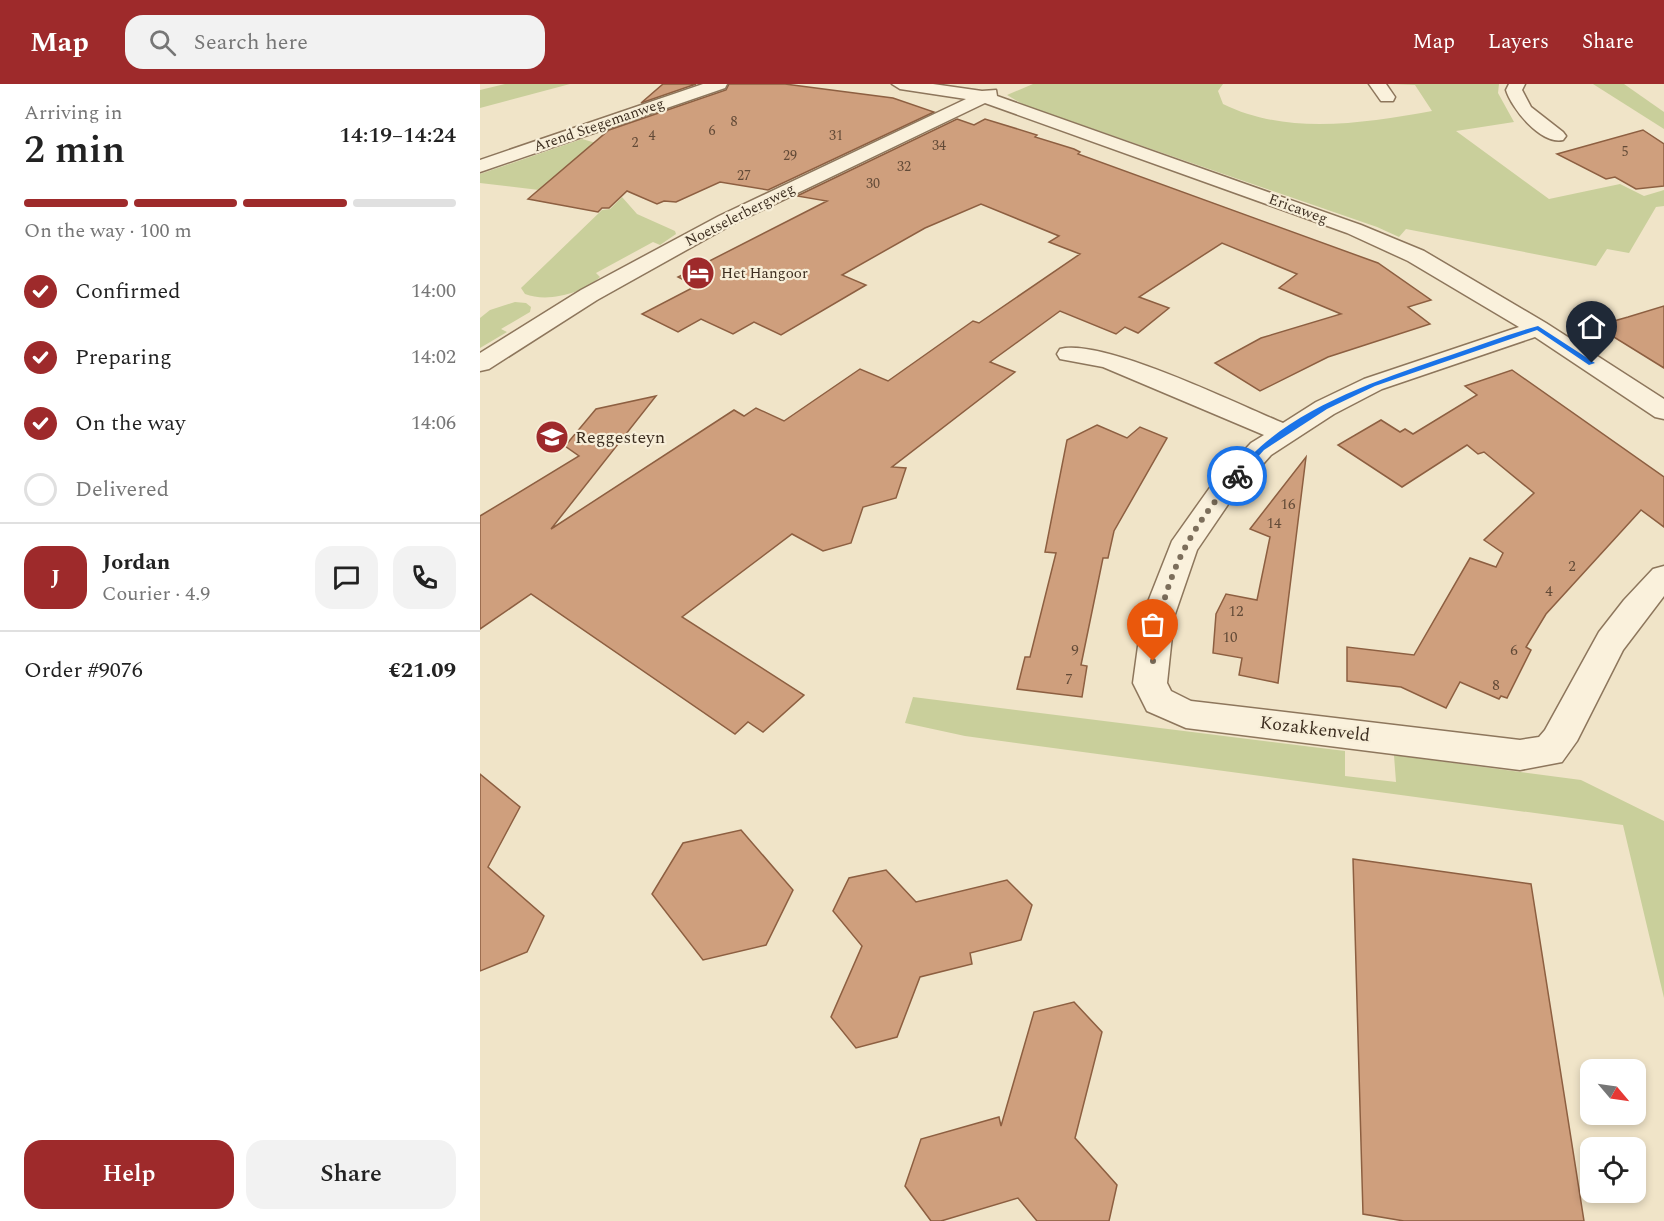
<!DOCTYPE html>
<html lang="en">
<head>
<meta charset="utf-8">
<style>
  body { margin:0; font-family:Spectral,serif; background:#f2f2f2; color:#222; height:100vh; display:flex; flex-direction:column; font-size:22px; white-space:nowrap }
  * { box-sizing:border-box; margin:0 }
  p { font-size:20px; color:#767676 }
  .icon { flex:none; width:33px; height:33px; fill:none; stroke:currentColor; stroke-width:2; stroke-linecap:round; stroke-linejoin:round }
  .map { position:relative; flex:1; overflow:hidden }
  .panel { display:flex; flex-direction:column; background:#fff; width:480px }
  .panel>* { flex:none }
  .needle { width:39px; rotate:119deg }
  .tools { position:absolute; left:1100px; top:975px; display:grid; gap:12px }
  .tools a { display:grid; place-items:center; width:66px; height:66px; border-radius:12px; background:#fff; box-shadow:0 3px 9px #0003; font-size:30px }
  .pin { position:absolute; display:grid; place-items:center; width:51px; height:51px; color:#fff; margin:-62px -26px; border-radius:50% 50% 50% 0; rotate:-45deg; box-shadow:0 0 6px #0007 }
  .pin .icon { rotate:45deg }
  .courier { position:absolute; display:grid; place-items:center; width:60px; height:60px; margin:-30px; border:4px solid #1a73e8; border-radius:50%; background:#fff; color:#222; box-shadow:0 2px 8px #0007 }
  .summary em { font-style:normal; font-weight:600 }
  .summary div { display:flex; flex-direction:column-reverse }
  .summary { display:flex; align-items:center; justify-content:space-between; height:102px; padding:0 24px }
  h1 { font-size:39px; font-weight:600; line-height:45px }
  .bar { display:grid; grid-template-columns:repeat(4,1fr); gap:9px 6px; align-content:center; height:72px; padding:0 24px }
  .bar i { height:8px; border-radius:4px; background:#e0e0e0 }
  .bar .current { background:#9e2a2b }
  .bar p { grid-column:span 4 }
  .line { display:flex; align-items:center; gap:15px; padding:0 24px; border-top:2px solid #e0e0e0 }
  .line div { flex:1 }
  .round { display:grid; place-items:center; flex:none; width:63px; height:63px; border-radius:18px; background:#f2f2f2 }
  ol { padding:0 24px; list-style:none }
  li { display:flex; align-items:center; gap:18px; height:66px }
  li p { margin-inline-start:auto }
  li .icon { padding:6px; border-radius:50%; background:#9e2a2b; color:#fff; stroke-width:4 }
  li:last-child { color:#767676 }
  li i { width:33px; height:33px; border:3px solid #e0e0e0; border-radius:50% }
  .action { display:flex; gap:12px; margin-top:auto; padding:12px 24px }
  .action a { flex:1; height:69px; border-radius:18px; background:#9e2a2b; color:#fff; font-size:24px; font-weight:600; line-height:69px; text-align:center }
  .action a+a { background:#f2f2f2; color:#222 }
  header { display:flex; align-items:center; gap:36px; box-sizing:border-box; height:84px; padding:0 30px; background:#9e2a2b; color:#fff }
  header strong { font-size:28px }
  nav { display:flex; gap:33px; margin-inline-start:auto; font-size:21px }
  .search { width:420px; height:54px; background:#f2f2f2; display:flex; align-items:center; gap:15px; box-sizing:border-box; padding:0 21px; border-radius:18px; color:#767676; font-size:22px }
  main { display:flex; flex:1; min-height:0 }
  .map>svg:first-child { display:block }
</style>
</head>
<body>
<header>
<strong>Map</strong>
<div class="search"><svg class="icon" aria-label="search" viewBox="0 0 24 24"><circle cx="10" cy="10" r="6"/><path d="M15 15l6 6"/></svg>Search here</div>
<nav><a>Map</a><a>Layers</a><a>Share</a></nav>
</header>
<main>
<section class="panel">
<div class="summary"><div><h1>2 min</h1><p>Arriving in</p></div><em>14:19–14:24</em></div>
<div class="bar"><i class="current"></i><i class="current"></i><i class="current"></i><i></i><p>On the way · 100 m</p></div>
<ol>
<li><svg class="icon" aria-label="check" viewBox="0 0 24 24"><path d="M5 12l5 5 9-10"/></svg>Confirmed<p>14:00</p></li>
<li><svg class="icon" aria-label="check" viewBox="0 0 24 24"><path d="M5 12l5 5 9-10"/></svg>Preparing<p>14:02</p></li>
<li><svg class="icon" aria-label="check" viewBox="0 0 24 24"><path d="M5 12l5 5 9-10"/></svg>On the way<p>14:06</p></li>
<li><i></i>Delivered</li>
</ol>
<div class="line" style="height:108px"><b class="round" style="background:#9e2a2b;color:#fff">J</b><div><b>Jordan</b><p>Courier · 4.9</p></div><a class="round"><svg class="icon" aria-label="chat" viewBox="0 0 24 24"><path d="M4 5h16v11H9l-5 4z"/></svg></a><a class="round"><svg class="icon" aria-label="phone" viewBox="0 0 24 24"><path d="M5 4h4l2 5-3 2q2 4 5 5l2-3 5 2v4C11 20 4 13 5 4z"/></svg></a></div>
<div class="line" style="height:78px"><div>Order #9076</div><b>€21.09</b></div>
<div class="action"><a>Help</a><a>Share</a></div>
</section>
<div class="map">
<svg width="1184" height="1137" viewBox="0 0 1184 1137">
  <rect width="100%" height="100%" fill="#f0e4c8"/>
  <g fill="#c9cf9b">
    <polygon points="25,0 90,0 0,24 0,6"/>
    <path d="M553,0H743L738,7L743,20C808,52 884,39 952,27L935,1L912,0H1019L1018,9L1034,38L976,47L1069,115L1140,100L1164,112L1184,106V122L1176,123L1149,169L1127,165L1116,182L926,145L919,153L897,143L544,21L527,11Z"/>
    <polygon points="1113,0 1144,0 1184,28 1184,45"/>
    <polygon points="102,55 130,63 59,106 0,99 0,90"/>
    <path d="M142,113L157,130L195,147L196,150L180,161L173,158L116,189L120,193C103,209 68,219 45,210L41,204L122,126L130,125Z"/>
    <polygon points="35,218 46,219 51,223 50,228 21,245 27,248 0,264 0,234 10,226"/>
    <polygon points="433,613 865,667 865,692 916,698 914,671 1101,696 1184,737 1184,914 1143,741 485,652 425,639"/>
  </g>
  <g fill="#cf9f7d" stroke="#8d5f41" stroke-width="1.5">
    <polygon points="183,0 216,0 161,19"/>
    <polygon points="249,0 305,0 413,14 454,28 288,106 240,98 196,118 184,117 177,120 147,107 129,124 122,124 118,128 48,115 129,46 246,6"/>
    <polygon points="477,35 494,41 505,35 557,51 555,53 594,65 600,68 598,70 898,179 951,216 928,223 950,240 848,273 780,307 735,279 781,254 861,230 799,204 817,190 742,159 659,213 689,224 658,249 645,243 636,250 580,227 510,278 535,288 412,383 426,384 416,414 383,423 371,459 343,467 312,450 202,533 324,611 283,648 268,638 255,650 51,510 0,545 0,432 99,372 85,362 116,325 176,312 71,445 254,326 264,332 276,324 304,337 380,285 408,297 493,237 499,239 600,170 569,158 579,152 501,120 445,144 362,191 386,201 301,251 274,238 253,250 221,235 198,248 162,230 216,202 198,193 347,117 317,112"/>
    <polygon points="1163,46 1184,60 1184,102 1156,105 1135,93 1126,95 1077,70"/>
    <polygon points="1184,222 1184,284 1116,242 1148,233"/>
    <polygon points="1032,286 1184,393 1184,443 1161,426 1066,530 1046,563 1051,566 1027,614 1021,612 1019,615 980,598 966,624 921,603 867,597 867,563 934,571 990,474 1016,483 1023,469 1004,456 1054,409 1004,368 998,370 987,361 922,403 858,361 901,336 920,348 925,345 933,350 997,311 985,302"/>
    <polygon points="617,341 647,354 660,343 687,354 634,447 628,474 623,474 601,581 607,582 602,613 537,605 545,573 550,573 576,469 565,468 587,356"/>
    <polygon points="826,373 798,599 759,591 762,574 733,569 736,530 746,510 777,516 790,453 770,445"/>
    <polygon points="0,690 40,723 8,783 64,832 47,868 0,887"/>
    <polygon points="261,746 313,806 286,861 223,876 172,810 203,759"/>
    <polygon points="873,775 1051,800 1104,1137 924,1137 883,1130"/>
    <polygon points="406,786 436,818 527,796 552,821 541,856 490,869 492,880 440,893 417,953 376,964 351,933 382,862 353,827 369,794"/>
    <polygon points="594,918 622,948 595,1054 637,1101 629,1137 557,1137 538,1114 461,1137 451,1137 425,1102 441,1055 519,1033 521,1042 554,928"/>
  </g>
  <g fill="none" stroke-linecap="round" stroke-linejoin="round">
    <g stroke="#8d765c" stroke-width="3">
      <g id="minor">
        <polygon points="223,0 247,0 245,4 0,88 0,76"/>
        <path d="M412,0H453L502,7L516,6L517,12L881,141L944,167L1066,239L1184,315V335L1175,333L1055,253L902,305L854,330L791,371L751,416L717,466L694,533L687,599L691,607L711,617L1040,656L1059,653L1065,646L1119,548L1144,516L1173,485L1184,482V512L1143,566L1097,657L1082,678L1040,686L706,644L667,627L653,599L662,533L692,457L731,402L771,359L784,351L623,283L580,275L577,270L580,265C623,254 757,320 803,339L836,318L884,295L1039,243L928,177L867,149L505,19L253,140L117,216L9,285L0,287V269L101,206L239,132L486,15L420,5Z"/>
        <polygon points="889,0 906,0 915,13 913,17 901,17"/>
        <path d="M1029,0H1045L1042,6L1051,23L1083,48L1086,52L1083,56C1061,61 1032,25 1026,6Z"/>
      </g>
    </g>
    <use href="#minor" fill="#faf1dc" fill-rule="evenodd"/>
  </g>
  <path fill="#1a73e8" d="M1058,242L1115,279L1109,281L1057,246L895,302L847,325L784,366L760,393L753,392C803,326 896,297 971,271C1000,261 1028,250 1058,242Z"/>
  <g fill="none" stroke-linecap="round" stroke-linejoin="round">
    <path stroke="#7c6e5b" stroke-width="6" stroke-dasharray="0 10.8" d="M673,577C681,501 705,448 757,392"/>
  </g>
  <defs>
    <g id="hotel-disc" transform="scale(1.725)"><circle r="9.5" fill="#9e2a2b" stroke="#f7eed8"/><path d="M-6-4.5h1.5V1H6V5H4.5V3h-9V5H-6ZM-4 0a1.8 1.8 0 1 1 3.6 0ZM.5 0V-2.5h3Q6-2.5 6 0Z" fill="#fff"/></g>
    <g id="school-disc" transform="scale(1.725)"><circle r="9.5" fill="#9e2a2b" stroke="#f7eed8"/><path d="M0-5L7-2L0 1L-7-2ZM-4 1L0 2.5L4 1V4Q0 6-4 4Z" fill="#fff"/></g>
  </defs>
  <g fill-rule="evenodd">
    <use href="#hotel-disc" x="218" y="189"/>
    <use href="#school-disc" x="72" y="353"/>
  </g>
  <g text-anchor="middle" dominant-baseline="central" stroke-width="4.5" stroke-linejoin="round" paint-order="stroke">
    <g font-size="14" fill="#624a37">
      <text x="254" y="37">8</text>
      <text x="232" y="46">6</text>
      <text x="172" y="51">4</text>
      <text x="356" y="51">31</text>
      <text x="155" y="58">2</text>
      <text x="459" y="61">34</text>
      <text x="1145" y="67">5</text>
      <text x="310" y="71">29</text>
      <text x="424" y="82">32</text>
      <text x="264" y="91">27</text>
      <text x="393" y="99">30</text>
    </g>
    <g font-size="15" fill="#3d2e20" stroke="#f7eed8">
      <text transform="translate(119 41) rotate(-19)">Arend Stegemanweg</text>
      <text transform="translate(818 125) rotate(20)">Ericaweg</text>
      <text transform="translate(260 131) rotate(-27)">Noetselerbergweg</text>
    </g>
    <g font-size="15" fill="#3d2e20" stroke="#f7eed8" text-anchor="start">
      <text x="241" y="189">Het Hangoor</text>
    </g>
    <g font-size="15" fill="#624a37">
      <text x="808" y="420">16</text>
      <text x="794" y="439">14</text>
      <text x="1092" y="482">2</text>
      <text x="1069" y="507">4</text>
      <text x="756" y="527">12</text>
      <text x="750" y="553">10</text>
      <text x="595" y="566">9</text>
      <text x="1034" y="566">6</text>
      <text x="589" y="595">7</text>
      <text x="1016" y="601">8</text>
    </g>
    <g font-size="18" fill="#3d2e20" stroke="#f7eed8" text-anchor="start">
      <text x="95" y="353">Reggesteyn</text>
    </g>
    <g font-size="18" fill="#3d2e20" stroke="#f7eed8">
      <text transform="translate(835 645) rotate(7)">Kozakkenveld</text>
    </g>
  </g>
</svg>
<div class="tools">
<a><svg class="needle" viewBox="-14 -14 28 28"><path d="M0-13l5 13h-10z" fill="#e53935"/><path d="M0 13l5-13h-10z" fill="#767676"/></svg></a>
<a><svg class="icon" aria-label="locate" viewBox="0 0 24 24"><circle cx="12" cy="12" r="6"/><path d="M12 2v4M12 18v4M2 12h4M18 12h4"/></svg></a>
</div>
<div class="pin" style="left:673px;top:577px;background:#ea580c"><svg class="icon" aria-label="bag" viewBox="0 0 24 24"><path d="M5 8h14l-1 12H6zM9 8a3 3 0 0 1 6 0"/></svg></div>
<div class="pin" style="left:1112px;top:279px;background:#1f2937"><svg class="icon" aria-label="home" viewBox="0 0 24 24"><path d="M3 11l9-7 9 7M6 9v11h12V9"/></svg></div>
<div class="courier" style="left:757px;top:392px"><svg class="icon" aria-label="bike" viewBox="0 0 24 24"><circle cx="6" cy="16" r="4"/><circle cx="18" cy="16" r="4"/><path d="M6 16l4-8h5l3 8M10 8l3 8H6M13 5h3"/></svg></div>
</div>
</main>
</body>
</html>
